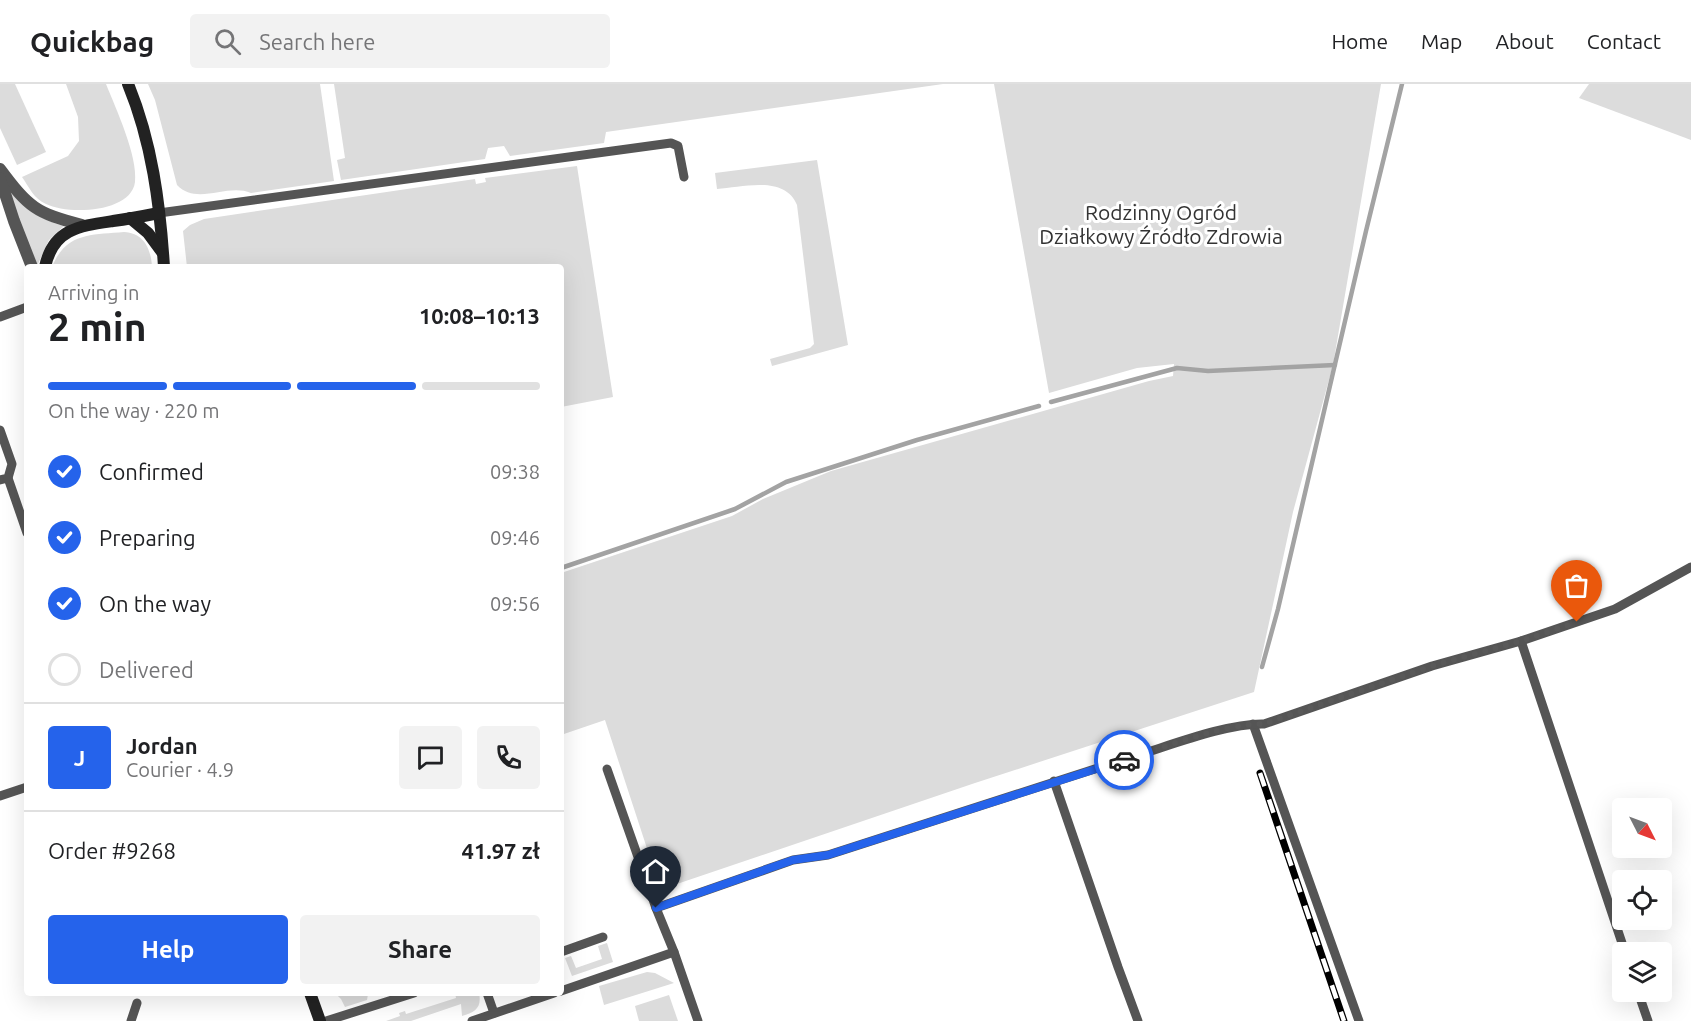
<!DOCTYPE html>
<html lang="en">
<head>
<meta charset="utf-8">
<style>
  body { margin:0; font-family:Ubuntu,sans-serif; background:#f2f2f2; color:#202124; height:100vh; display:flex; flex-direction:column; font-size:22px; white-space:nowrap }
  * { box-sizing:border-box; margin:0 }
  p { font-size:20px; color:#757577 }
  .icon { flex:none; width:33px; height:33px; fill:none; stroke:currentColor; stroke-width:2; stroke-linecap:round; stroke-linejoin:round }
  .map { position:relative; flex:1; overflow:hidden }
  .panel { position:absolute; left:24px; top:180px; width:540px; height:732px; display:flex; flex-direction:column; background:#fff; border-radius:6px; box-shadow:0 6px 24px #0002 }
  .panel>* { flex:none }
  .needle { width:39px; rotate:132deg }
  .tools { position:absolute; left:1612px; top:714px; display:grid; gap:12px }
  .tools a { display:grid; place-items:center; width:60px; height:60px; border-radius:6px; background:#fff; box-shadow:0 6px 24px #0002; font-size:30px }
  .pin { position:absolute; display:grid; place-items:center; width:51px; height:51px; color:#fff; margin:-62px -26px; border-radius:50% 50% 50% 0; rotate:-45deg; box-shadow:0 0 6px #0007 }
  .pin .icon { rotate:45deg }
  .courier { position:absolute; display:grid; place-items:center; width:60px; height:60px; margin:-30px; border:4px solid #2563eb; border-radius:50%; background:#fff; color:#222; box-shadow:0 2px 8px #0007 }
  .overview em { font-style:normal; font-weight:700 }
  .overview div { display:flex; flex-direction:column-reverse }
  .overview { display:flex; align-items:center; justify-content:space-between; height:102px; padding:0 24px }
  h1 { font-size:39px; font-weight:700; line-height:45px }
  .bar { display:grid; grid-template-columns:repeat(4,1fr); gap:9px 6px; align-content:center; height:72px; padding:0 24px }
  .bar i { height:8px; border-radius:4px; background:#e0e0e0 }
  .bar .selected { background:#2563eb }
  .bar p { grid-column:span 4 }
  .line { display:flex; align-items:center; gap:15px; padding:0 24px; border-top:2px solid #e0e0e0 }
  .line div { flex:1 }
  .round { display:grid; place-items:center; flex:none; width:63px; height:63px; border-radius:6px; background:#f2f2f2 }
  ol { padding:0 24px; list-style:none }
  li { display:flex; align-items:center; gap:18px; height:66px }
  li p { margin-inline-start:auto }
  li .icon { padding:6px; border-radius:50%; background:#2563eb; color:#fff; stroke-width:4 }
  li:last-child { color:#757577 }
  li i { width:33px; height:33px; border:3px solid #e0e0e0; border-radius:50% }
  .action { display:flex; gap:12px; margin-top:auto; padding:12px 24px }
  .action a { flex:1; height:69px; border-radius:6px; background:#2563eb; color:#fff; font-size:24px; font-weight:700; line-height:69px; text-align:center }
  .action a+a { background:#f2f2f2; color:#202124 }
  header { display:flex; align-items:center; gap:36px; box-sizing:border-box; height:84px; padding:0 30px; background:#fff; border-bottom:2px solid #e0e0e0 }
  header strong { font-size:28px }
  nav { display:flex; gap:33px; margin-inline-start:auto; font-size:21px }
  .search { width:420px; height:54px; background:#f2f2f2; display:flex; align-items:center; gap:15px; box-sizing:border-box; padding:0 21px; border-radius:6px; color:#757577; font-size:22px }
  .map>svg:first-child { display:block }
</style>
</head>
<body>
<header>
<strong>Quickbag</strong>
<div class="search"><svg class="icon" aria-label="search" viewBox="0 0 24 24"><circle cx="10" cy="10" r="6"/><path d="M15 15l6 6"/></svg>Search here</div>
<nav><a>Home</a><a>Map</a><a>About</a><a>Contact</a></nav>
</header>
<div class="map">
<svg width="1691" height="937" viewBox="0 0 1691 937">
  <rect width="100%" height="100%" fill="#fff"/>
  <g fill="#dcdcdc">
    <polygon points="0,0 15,0 46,68 17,81 0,44"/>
    <path d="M66,0H106C116,25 138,72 135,98C131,129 68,131 46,120C34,115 29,103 22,93L68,72L79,57L78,33Z"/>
    <path d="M148,0H320L334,97L251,109C227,99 197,122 177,101L155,16Z"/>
    <polygon points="334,0 943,0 606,48 604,59 510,72 504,62 488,64 485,75 341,96 337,76 345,74"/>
    <polygon points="994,0 1381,0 1333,281 1293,428 1254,608 975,699 671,802 657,795 605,636 561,651 561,489 732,432 763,415 831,387 1149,297 1173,292 1174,280 1137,284 1049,309"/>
    <polygon points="1589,0 1691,0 1691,56 1579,14"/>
    <path d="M817,76L848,261L772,282L770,275L810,264L814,260L797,121C785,91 743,103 717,105L715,89Z"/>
    <polygon points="577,82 613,313 561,323 561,183 187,183 183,147 190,141 204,135 475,95 476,100 486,98 485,94"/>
    <path d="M8,107C25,122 42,137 64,142L49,156L37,182Z"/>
    <path d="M124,148C144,149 151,165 152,183H52C66,148 92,151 124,148Z"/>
    <polygon points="607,859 613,878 572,892 565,874 571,872 576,884 602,875 598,862"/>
    <polygon points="647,888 655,889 674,899 604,921 599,902"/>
    <polygon points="335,909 368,909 368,910 367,916 345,923 341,915"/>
    <path d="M455,909H479C482,924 475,928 462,932L461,920L411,937H386L400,932L399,929L405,927L406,930L456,914Z"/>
    <polygon points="669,911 678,937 639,937 635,922"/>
  </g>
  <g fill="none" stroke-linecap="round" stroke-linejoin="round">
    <g stroke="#a3a3a3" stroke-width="4.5">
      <polyline points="1051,318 1177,284 1208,287 1335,281"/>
      <polyline points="561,484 735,425 786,398 917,356 1039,322"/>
      <polyline points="1262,583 1278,525 1366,147 1402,0"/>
    </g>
    <g stroke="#555" stroke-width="9">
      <polyline points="159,129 671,59 678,62 684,93"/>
      <polyline points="0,233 27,223"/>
      <polyline points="0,346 12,380 8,394 0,396"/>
      <polyline points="8,394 27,449"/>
      <polyline points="1521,557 1625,868"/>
      <polyline points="1253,640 1359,937"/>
      <polyline points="607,685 656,824"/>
      <polyline points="1054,697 1118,883 1138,937"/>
      <polyline points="0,712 27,703"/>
      <polyline points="561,868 603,853"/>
      <polyline points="561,907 674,868"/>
      <polyline points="1638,908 1648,937"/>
      <polyline points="487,909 494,929"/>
      <polyline points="131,937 137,919"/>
      <polyline points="326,937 414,909"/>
      <polyline points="472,937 554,909"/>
      <path d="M698,937L674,868L656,824L793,776L828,771C929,738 1030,705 1132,673C1169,662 1227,639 1264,640L1432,582L1521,557L1615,525L1691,483"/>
    </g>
    <g stroke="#555" stroke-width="12">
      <path d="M0,85C29,124 36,129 82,141"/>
      <polyline points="0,94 14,137 32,183"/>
    </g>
    <g stroke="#222" stroke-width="12">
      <path d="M128,0C152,58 160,120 164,183"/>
      <polyline points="130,134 148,149 162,168"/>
      <path d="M45,183C53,145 79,142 113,137C128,135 144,132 159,129"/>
      <polyline points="310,909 320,937"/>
    </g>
    <g stroke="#000" stroke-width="7">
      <polyline id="rail" points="1260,689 1344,937"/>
    </g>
    <use href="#rail" stroke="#fff" stroke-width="4.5" stroke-dasharray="14" stroke-linecap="butt"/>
  </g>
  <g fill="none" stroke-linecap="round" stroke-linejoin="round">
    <path stroke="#595959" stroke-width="6" stroke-dasharray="0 10.8" d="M1124,676C1163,664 1225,639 1264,640L1432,582L1521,557L1577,538"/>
    <polyline stroke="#2563eb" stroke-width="8" points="656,824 793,776 828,771 1124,676"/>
  </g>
  <g text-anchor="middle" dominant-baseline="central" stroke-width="6" stroke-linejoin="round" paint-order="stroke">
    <g font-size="21" fill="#333" stroke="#fff">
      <text x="1161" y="128">Rodzinny Ogród<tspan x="1161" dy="24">Działkowy Źródło Zdrowia</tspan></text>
    </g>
  </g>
</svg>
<div class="tools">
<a><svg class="needle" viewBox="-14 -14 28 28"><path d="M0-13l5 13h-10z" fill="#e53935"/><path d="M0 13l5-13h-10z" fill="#757577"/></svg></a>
<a><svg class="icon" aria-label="locate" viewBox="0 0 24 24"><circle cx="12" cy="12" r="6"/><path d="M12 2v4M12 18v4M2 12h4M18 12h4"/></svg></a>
<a><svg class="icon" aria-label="layers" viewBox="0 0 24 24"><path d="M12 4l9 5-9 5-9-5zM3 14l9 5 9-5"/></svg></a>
</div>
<div class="pin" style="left:1577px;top:538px;background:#ea580c"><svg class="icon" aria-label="bag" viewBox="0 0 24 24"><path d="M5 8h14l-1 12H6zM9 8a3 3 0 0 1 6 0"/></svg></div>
<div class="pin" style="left:656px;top:824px;background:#1f2937"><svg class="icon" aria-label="home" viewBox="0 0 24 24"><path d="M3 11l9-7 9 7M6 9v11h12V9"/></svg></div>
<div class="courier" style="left:1124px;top:676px"><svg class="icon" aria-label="car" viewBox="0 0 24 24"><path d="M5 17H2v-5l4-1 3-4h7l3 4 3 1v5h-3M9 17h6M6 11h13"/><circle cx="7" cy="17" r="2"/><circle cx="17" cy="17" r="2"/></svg></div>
<section class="panel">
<div class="overview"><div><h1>2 min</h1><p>Arriving in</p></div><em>10:08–10:13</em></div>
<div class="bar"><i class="selected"></i><i class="selected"></i><i class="selected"></i><i></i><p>On the way · 220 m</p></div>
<ol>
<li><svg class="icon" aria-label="check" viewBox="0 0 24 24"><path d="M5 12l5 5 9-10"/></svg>Confirmed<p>09:38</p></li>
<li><svg class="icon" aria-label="check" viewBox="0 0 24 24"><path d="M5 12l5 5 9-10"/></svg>Preparing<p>09:46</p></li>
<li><svg class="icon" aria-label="check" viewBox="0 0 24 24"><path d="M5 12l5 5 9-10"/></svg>On the way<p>09:56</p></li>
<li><i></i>Delivered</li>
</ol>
<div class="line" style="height:108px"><b class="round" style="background:#2563eb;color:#fff">J</b><div><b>Jordan</b><p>Courier · 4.9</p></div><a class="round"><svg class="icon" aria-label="chat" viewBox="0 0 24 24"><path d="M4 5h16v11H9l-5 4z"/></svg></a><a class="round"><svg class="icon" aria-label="phone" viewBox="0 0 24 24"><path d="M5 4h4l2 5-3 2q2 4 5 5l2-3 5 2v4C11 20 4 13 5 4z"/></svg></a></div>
<div class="line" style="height:78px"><div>Order #9268</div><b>41.97 zł</b></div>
<div class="action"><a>Help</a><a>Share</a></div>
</section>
</div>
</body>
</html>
